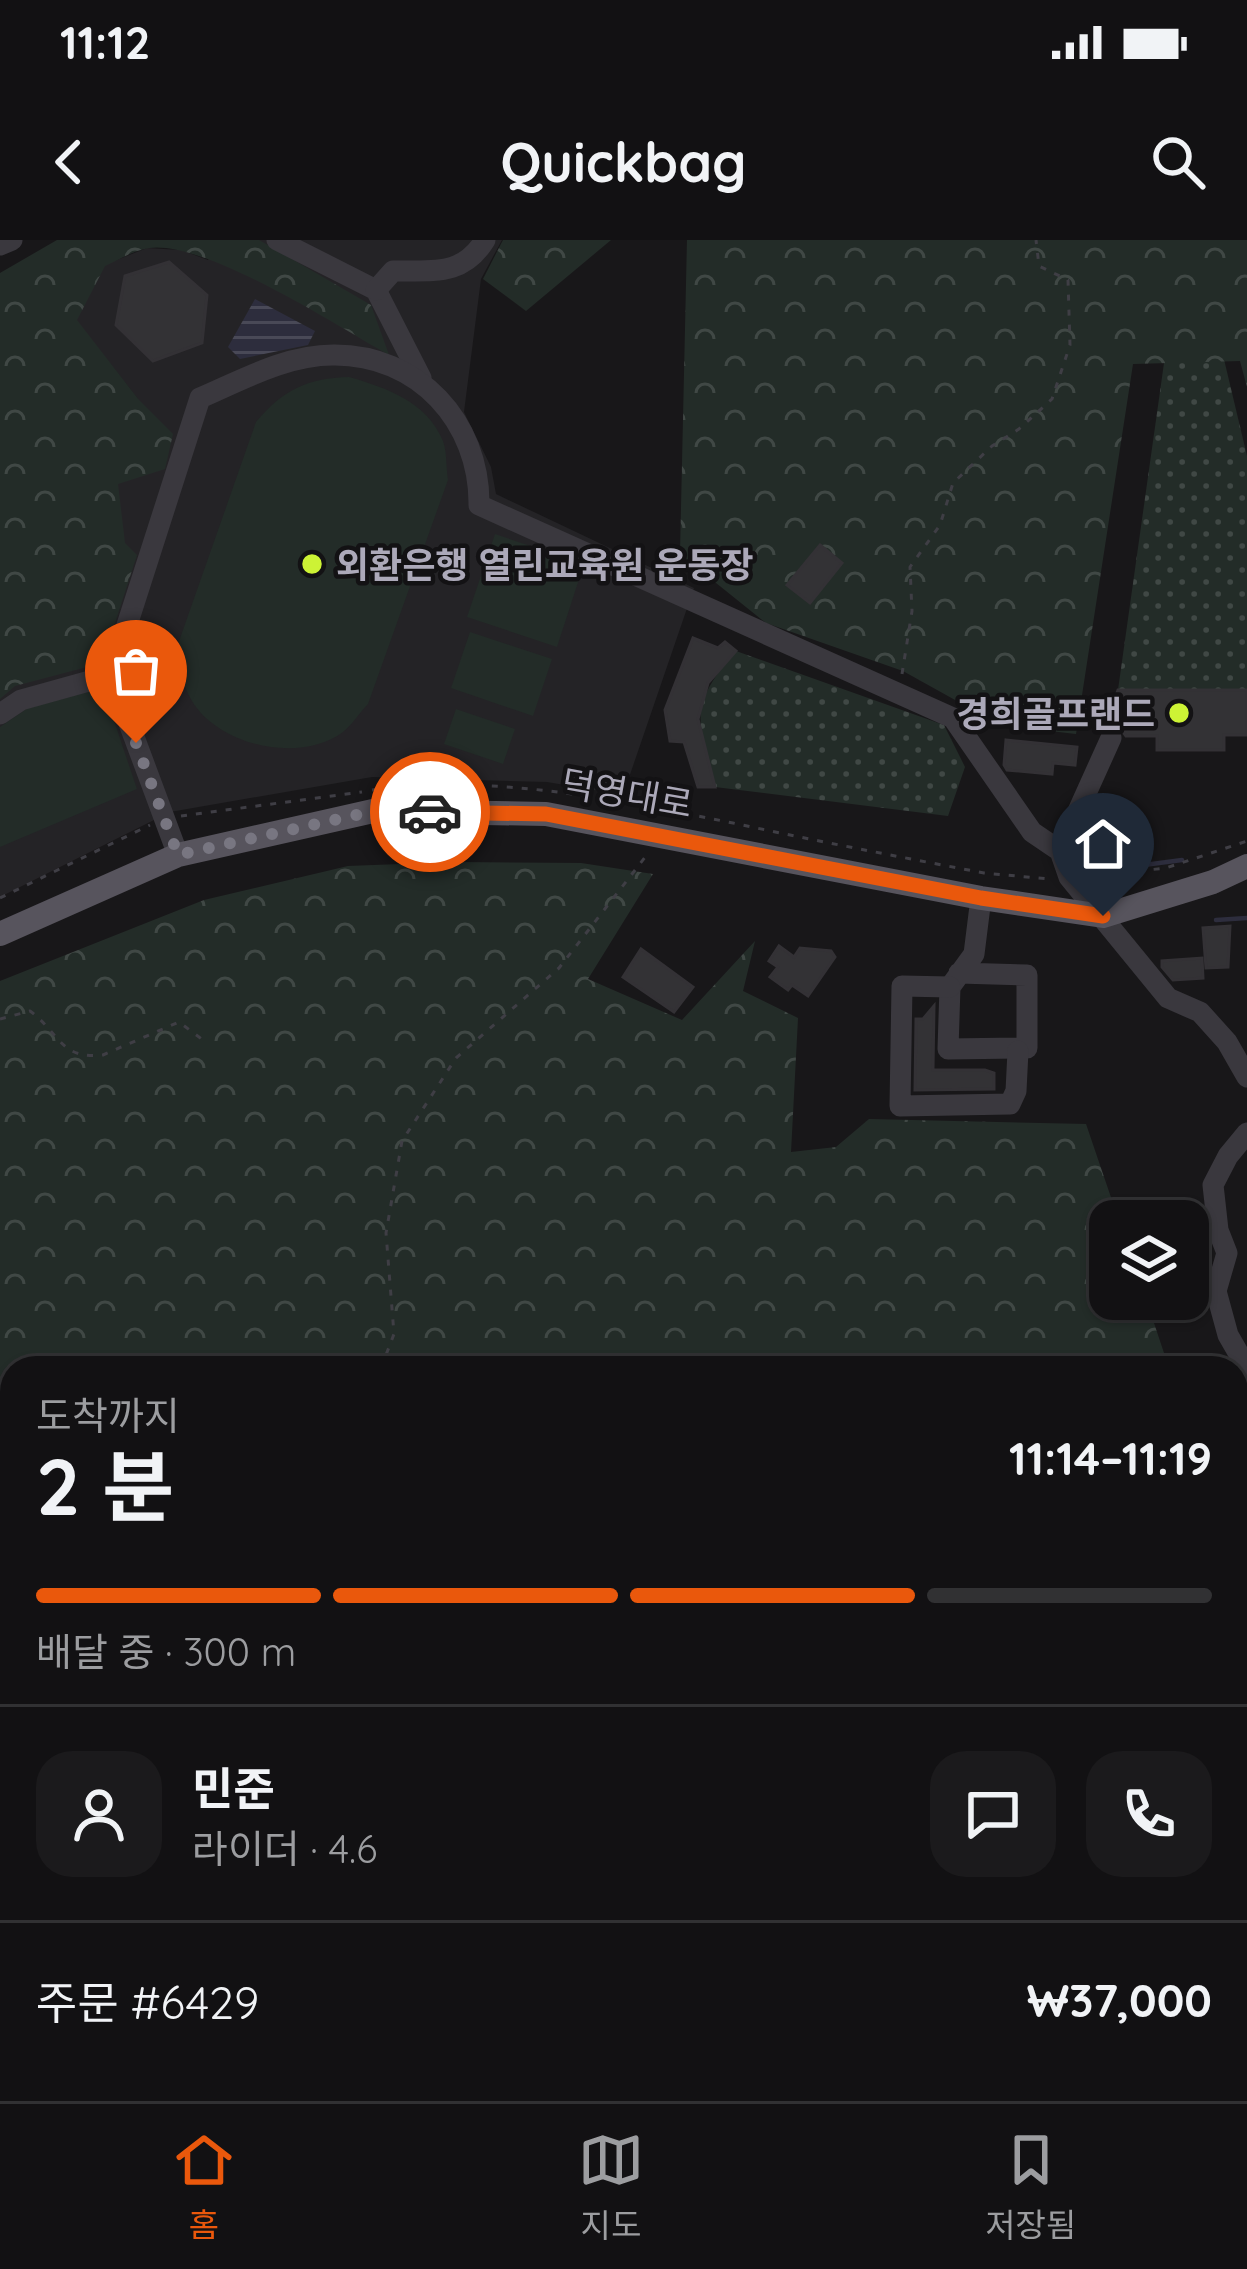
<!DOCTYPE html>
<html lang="ko">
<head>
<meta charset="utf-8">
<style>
  body { margin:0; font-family:Quicksand,"Noto Sans KR",sans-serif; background:#1b1a1c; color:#f1f3f6; height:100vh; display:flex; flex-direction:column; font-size:45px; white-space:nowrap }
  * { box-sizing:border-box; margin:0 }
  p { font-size:39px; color:#9c9da0 }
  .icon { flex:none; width:66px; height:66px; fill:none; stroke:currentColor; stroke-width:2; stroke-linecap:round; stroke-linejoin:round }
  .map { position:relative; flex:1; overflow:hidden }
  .side { position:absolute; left:0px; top:1116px; width:1248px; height:747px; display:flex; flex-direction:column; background:#121113; border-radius:36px 36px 0 0; box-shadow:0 3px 9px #0004,0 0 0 3px #313133 }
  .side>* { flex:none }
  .buttons { position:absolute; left:1089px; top:960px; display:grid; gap:24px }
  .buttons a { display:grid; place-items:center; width:120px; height:120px; border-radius:24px; background:#121113; box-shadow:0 3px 9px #0004,0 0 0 3px #313133; font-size:60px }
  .pin { position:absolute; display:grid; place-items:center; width:102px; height:102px; color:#fff; margin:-123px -51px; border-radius:50% 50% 50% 0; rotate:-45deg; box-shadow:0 0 12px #0007 }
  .pin .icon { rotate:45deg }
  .courier { position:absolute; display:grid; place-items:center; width:120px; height:120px; margin:-60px; border:9px solid #ea580c; border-radius:50%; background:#fff; color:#222; box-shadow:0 3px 15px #0007 }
  .summary em { font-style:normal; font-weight:700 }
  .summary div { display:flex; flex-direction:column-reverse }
  .summary { display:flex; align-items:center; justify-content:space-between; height:204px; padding:0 36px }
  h1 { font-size:78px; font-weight:700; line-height:90px }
  .bar { display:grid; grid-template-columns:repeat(4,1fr); gap:18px 12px; align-content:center; height:144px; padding:0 36px }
  .bar i { height:15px; border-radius:9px; background:#313133 }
  .bar .on { background:#ea580c }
  .bar p { grid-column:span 4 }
  .line { display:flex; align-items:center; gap:30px; padding:0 36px; border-top:3px solid #313133 }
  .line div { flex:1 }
  .round { display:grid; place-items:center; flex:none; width:126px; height:126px; border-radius:36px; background:#1b1a1c }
  .status { display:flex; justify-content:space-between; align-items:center; height:84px; padding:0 60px; background:#121113; direction:ltr }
  .status svg { height:33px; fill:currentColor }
  header { display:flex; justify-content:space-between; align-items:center; height:156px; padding:0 36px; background:#121113; font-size:54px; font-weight:700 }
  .tab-bar { display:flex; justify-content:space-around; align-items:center; height:168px; border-top:3px solid #313133; background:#121113; font-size:33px; color:#9c9da0 }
  .tab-bar a { display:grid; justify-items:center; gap:6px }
  .tab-bar .on { color:#ea580c }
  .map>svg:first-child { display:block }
</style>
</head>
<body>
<div class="status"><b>11:12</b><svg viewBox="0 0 49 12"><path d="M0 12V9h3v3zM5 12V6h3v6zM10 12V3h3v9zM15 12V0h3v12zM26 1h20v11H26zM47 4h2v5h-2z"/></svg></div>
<header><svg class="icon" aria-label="back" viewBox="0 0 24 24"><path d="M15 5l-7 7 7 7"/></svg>Quickbag<svg class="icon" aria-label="search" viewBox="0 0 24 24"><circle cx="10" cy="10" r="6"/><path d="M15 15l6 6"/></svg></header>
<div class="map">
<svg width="1247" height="1861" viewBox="0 0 1247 1861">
  <defs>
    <pattern id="grass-dots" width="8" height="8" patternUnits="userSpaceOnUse" patternTransform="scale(3)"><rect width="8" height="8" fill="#232c28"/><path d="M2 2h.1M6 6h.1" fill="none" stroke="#404845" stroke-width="1.8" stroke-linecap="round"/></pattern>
    <pattern id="forest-crowns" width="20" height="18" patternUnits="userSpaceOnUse" patternTransform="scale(3)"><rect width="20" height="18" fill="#232c28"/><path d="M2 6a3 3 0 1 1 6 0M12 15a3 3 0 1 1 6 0" fill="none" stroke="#404845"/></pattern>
    <pattern id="water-rules" width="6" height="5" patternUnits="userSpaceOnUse" patternTransform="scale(3)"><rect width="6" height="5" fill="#2d2d3d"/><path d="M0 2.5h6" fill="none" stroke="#494957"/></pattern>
  </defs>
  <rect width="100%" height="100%" fill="#181719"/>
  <polygon fill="#242326" points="219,0 502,0 481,39 464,172 491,227 496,254 694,348 623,555 547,542 372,537 170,572 0,657 0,458 124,302 117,243 138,159 76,80 104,25 147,8 181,10 208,20"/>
  <g fill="url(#grass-dots)">
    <polygon points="1166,109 1222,111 1247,216 1247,450 1118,450"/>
    <path d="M736,411L944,485L965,527L948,576L715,547C698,480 687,467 736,411Z"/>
  </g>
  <g fill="url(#forest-crowns)">
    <path d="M57,0H259L371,65L389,115C337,86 205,0 149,8C135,10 118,20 105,26L77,80L139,160L173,194L165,229L118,244L125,303L137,315L102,423L15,446L0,459V33Z"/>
    <polygon points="503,0 611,0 526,71 483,39"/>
    <polygon points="687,0 1247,0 1247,147 1240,121 1133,124 1076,494 1000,485 903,431 766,383 680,314"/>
    <polygon points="454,622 581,623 653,634 588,739 682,780 755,701 743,751 798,778 791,912 836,907 869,879 1086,884 1119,981 1110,981 1110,1059 1146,1059 1169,1128 12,1128 12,1414 0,1415 0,741 204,660 348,626"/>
    <polygon points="12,1499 12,1851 1236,1851 1236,1741 1247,1762 1247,1861 0,1861 0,1515"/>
  </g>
  <g fill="#232c28">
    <path d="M349,137C387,148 427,162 443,201C447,212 446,228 448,240L368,464C360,472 352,485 343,492C300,524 219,506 192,461C182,445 180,426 177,407L256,182C283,150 307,138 349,137Z"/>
    <polygon points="495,294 584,324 557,407 467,377"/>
    <polygon points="470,392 552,419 533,476 451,448"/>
    <polygon points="103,448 137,549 0,607 0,487 28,468"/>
    <polygon points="456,469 515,489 503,524 444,504"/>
  </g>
  <polygon fill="url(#water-rules)" points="255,59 315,91 308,105 240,119 228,107"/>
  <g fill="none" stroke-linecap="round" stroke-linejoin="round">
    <g stroke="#2d2d3d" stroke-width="4.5">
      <polyline points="1091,632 1182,620"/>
      <polyline points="1216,680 1247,678"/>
    </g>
  </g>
  <g fill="#333235" stroke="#333135" stroke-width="3">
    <polygon points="169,22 207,55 202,103 153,121 116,85 125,36"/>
    <polygon points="820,305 842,323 810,363 787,345"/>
    <polygon points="693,398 718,408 725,402 736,411 708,443 698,479 715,547 698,547 684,502 670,501 665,470"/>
    <polygon points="1118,450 1247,450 1247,495 1224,495 1224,510 1157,510 1157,496 1126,496 1118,485 1106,484"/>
    <polygon points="1006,500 1077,507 1075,525 1053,523 1052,534 1007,530 1004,525"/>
    <polygon points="1230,686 1228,727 1206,728 1203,688"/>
    <polygon points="779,706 794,717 800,708 831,711 835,717 808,756 792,745 788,750 770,737 778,727 769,721"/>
    <polygon points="641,709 693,747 674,772 623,737"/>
    <polygon points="1202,718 1203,738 1173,740 1162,727 1162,721"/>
    <polygon points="934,766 933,830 985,830 994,833 994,849 915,850 916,779 923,779"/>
  </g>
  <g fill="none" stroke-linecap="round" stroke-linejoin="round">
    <polyline stroke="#363439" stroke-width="30" stroke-dasharray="30 15" stroke-linecap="butt" points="1245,1761 1247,1813"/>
    <g stroke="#3f3e45" stroke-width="3" stroke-dasharray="6 9" stroke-linecap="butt">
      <polyline points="902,434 912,371 910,327 940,285 953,243 992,206 1019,189 1052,159 1070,105 1068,40 1039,26 1036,0"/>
      <path d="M372,550C495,534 612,559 733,583C817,601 900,617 984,633L1049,639"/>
      <polyline points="181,576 362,552"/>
      <polyline points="1094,636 1166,628 1247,601"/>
      <polyline points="0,658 150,585"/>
      <path d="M0,779L30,771C60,793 60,820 103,815L179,782L207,803"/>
      <polyline points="381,1128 394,1094 386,993 402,901 456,818 559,728 646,616"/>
      <polyline points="0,1157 12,1158"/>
      <polyline points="653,1851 665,1861"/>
      <polyline points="1209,1851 1214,1861"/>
      <polyline points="858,1861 873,1851"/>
    </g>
    <g stroke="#3a383e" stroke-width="21">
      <polyline points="277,0 376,50 421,138"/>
      <polyline points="0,5 12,0"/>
      <path d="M376,50L393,31C433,30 462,37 485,0"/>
      <polyline points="0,474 21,460 111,435"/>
      <polyline points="1060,611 1111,498"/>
      <path d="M178,615L111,435L200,158C242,140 286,115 333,115C418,114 480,182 479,265L953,478L1032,592L1060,611L1069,637L1168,758L1200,772L1227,802L1247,837"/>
      <polyline points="959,733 1027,735 1027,808 948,809 950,747 974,714 981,658"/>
      <polyline points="950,747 902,746 900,866 1010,864 1016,851 1018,811"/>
      <polyline points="1247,893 1228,916 1213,945 1218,990 1227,1013 1216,1051 1228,1095 1247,1128"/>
      <polyline points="1247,1256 1240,1286 1247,1346"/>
    </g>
    <polyline stroke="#57545d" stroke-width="24" points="0,694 178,615 373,571 546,574 981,658 1103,676 1213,642 1247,626"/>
    <polyline stroke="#67646f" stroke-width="30" points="1245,1761 1247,1728"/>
  </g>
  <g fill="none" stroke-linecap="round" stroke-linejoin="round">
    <polyline stroke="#787681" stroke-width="12" stroke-dasharray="0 21.6" points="136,503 178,615 374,571 430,572"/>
    <polyline stroke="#ea580c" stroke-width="15" points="430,572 546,574 981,658 1103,676"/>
  </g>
  <g fill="#cdf335" stroke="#131214" stroke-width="4.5">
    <circle cx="312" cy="324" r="12"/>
    <circle cx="1179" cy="473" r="12"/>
  </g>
  <g text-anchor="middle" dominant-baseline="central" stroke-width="9" stroke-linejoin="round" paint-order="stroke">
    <g font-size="36" font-weight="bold" fill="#aca9b9" stroke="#131214" text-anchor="start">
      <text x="336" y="324">외환은행 열린교육원 운동장</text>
      <text x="1155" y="473" text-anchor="end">경희골프랜드</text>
    </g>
    <g font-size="36" fill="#aca9b9" stroke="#131214">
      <text transform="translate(627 553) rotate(10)">덕영대로</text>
    </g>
  </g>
</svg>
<div class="buttons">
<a><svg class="icon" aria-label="layers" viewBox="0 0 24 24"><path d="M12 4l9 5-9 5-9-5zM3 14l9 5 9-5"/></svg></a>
</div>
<div class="pin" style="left:136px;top:503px;background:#ea580c"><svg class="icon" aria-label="bag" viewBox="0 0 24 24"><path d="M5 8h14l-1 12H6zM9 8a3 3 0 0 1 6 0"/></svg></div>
<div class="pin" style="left:1103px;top:676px;background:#1f2937"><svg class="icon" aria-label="home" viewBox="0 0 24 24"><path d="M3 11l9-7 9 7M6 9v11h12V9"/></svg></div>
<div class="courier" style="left:430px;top:572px"><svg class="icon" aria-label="car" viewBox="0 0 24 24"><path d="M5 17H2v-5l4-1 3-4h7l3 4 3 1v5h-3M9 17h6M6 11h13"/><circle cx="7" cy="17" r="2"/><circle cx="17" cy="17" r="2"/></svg></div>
<section class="side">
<div class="summary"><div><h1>2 분</h1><p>도착까지</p></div><em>11:14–11:19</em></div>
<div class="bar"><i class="on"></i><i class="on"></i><i class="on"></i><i></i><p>배달 중 · 300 m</p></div>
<div class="line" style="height:216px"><a class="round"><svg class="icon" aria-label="person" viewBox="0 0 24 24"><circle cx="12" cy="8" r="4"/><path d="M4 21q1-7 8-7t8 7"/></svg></a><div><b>민준</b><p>라이더 · 4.6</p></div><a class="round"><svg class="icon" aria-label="chat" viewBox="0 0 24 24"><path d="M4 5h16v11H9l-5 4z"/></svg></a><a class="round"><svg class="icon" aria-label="phone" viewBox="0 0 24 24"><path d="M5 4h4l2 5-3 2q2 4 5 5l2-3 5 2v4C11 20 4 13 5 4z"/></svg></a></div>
<div class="line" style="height:156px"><div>주문 #6429</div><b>₩37,000</b></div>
</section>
</div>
<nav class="tab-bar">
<a class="on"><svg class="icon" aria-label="home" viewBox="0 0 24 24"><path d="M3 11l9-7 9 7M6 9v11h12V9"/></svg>홈</a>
<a><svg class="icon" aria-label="map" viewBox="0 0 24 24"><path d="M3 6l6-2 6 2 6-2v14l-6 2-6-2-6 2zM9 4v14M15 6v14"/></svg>지도</a>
<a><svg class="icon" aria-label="saved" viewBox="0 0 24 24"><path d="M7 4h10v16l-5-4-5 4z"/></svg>저장됨</a>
</nav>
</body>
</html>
